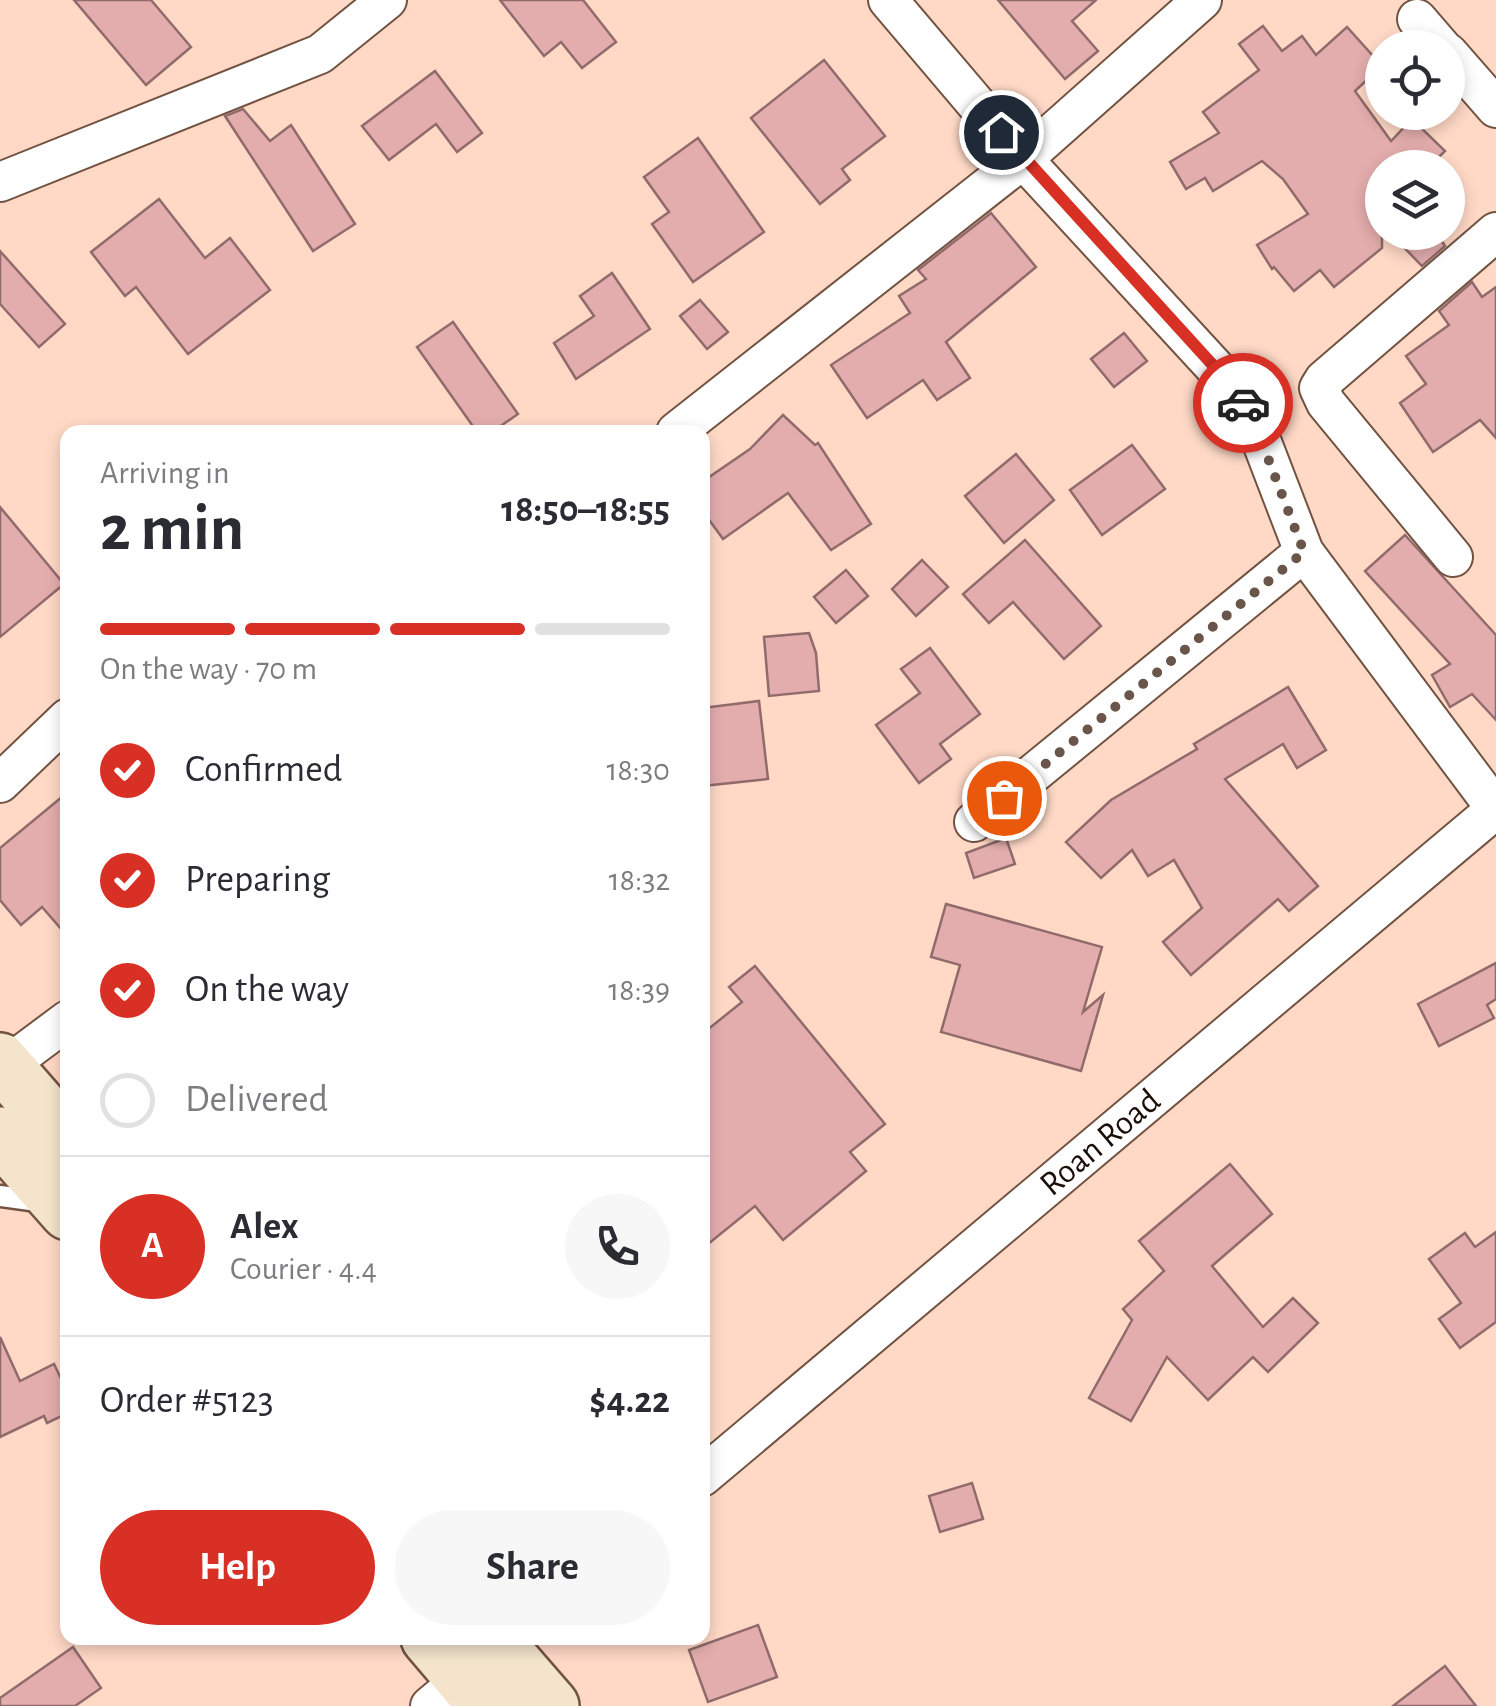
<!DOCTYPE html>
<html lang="en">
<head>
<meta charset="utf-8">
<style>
  body { margin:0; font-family:"Alegreya Sans",sans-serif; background:#f7f7f7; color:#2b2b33; height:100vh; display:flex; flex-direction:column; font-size:38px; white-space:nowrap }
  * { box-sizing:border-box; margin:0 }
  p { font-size:32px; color:#7c7c81 }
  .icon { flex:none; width:55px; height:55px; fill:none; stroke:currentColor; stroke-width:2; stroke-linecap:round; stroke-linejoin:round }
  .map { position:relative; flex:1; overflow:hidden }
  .details { position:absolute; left:60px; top:425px; width:650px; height:1220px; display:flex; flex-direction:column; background:#fff; border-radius:20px; box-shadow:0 5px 15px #0003 }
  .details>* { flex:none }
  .fabs { position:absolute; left:1365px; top:30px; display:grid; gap:20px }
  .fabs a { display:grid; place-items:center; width:100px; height:100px; border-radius:50%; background:#fff; box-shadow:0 5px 15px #0003; font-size:50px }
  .pin { position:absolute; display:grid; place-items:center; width:85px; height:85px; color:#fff; margin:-42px; border:5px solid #fff; border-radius:50%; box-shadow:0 2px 10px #0007 }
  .courier { position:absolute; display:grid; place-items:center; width:100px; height:100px; margin:-50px; border:8px solid #d93025; border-radius:50%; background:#fff; color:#222; box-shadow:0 2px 12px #0007 }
  .summary em { font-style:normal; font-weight:700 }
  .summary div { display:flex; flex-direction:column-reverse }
  .summary { display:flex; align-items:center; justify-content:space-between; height:170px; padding:0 40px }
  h1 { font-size:65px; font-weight:700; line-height:75px }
  .bar { display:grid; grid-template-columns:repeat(4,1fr); gap:15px 10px; align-content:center; height:120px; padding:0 40px }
  .bar i { height:12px; border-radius:8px; background:#e1e1e2 }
  .bar .on { background:#d93025 }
  .bar p { grid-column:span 4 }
  .line { display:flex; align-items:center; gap:25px; padding:0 40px; border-top:2px solid #e1e1e2 }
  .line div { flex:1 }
  .round { display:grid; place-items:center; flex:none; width:105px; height:105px; border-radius:52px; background:#f7f7f7 }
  ol { padding:0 40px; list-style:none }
  li { display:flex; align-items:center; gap:30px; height:110px }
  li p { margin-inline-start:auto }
  li .icon { padding:10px; border-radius:50%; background:#d93025; color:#fff; stroke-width:4 }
  li:last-child { color:#7c7c81 }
  li i { width:55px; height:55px; border:5px solid #e1e1e2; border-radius:50% }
  .button { display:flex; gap:20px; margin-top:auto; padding:20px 40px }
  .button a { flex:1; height:115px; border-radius:60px; background:#d93025; color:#fff; font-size:40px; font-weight:700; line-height:115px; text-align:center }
  .button a+a { background:#f7f7f7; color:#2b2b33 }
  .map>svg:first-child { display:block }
</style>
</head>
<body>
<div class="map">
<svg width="1496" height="1706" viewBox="0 0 1496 1706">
  <rect width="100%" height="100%" fill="#ffd9c6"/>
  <g fill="#e4adad" stroke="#916b6b" stroke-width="2.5">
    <polygon points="74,0 151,0 191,47 146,85"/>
    <polygon points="500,0 583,0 616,42 582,68 561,42 544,56"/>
    <polygon points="998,0 1096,0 1072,21 1098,51 1065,79"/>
    <polygon points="1263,26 1282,51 1302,36 1316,55 1347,27 1382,66 1355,91 1391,141 1412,119 1445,151 1428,168 1382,168 1382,248 1334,287 1320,270 1294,291 1274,267 1272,269 1257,245 1308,214 1283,179 1262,161 1213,191 1205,178 1186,189 1170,162 1219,133 1203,112 1259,70 1239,44"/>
    <polygon points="824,60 885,136 842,169 850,180 820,204 751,118"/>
    <polygon points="435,71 482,133 457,152 436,124 389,160 362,126"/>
    <polygon points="243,109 270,141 291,125 355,224 313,251 225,116"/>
    <polygon points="698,138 764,232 693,282 652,224 669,212 644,177"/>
    <polygon points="159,199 205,258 230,238 270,290 188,354 136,287 125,296 91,252"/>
    <polygon points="991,213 1036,267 946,342 970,378 937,400 923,380 867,418 831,365 910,313 899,296 926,279 918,270"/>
    <polygon points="1389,232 1436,232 1445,246 1422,266"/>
    <polygon points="0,251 65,324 39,347 0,304"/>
    <polygon points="612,273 650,329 576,379 554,343 594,316 580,296"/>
    <polygon points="1472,282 1482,297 1496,287 1496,438 1480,420 1433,452 1400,403 1426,384 1406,356 1449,325 1439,311"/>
    <polygon points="700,300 728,332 707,349 680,316"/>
    <polygon points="453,322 518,414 492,432 477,432 417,347"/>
    <polygon points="1124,333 1147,361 1114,387 1091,359"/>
    <polygon points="783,415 815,445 818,443 871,524 831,550 788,493 723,539 702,510 702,482 750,449"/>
    <polygon points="1132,445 1165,489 1102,535 1070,490"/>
    <polygon points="1016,454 1054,500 1004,543 965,496"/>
    <polygon points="0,507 64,584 0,637"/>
    <polygon points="1405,535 1496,635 1496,720 1472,694 1450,707 1432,675 1450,664 1365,571"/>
    <polygon points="1025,540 1101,626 1064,659 1013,602 989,623 963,594"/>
    <polygon points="922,560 948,587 916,616 892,589"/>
    <polygon points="846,570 868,596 836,623 814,597"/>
    <polygon points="809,633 816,653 819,691 769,696 764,637"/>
    <polygon points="930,648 980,714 940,744 951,759 919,783 876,725 920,693 901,669"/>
    <polygon points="1288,687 1326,750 1297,768 1283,744 1225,779 1318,886 1289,911 1278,899 1191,975 1163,942 1202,908 1174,860 1148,876 1132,850 1101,878 1066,842 1111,800 1197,749 1194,744"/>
    <polygon points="759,701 768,779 702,786 702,708"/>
    <polygon points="68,792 68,937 42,907 21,925 0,900 0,848"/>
    <polygon points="1006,838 1015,864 974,878 966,853"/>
    <polygon points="946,904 1102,947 1083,1012 1103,995 1081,1071 941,1032 960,965 931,957"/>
    <polygon points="1496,963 1496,999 1487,1005 1494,1018 1439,1046 1418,1004"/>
    <polygon points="755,966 885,1124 850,1152 866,1171 783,1240 755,1206 702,1249 702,1034 742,1002 729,987"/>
    <polygon points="1230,1164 1272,1214 1212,1266 1263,1327 1293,1298 1318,1323 1268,1372 1253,1357 1208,1400 1167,1357 1131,1421 1089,1398 1132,1320 1123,1309 1164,1271 1139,1241"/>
    <polygon points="1496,1232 1496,1322 1460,1348 1439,1319 1461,1303 1429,1259 1465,1233 1475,1247"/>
    <polygon points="0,1337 20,1381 54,1364 68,1393 68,1413 47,1423 44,1416 0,1437"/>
    <polygon points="972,1483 983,1519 940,1532 929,1496"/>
    <polygon points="758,1625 777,1677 708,1702 689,1650"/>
    <polygon points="73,1647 101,1688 75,1706 0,1706 0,1698"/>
    <polygon points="1445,1666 1476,1706 1393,1706"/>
  </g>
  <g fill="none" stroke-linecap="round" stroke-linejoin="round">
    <g stroke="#725342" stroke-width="25">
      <polyline id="service" points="0,1196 45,1202"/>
    </g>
    <g stroke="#725342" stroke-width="42">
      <g id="minor">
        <polyline points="888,0 1023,159 1220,373 1243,403 1261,440 1304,552 1496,809"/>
        <polyline points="1417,19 1442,48"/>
        <polyline points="1448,53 1496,108"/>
        <polyline points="0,182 320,54 387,0"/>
        <polyline points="676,432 1023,159 1202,0"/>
        <polyline points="1453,557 1326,403 1319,388 1324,380 1496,232"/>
        <polyline points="0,783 68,718"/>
        <polyline points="974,822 1304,552"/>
        <polyline points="5,1067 68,1020"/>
        <path id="s1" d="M702,1477L1496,809"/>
        <polyline points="430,1706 479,1665"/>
      </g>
    </g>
    <g stroke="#725342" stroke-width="60">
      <g id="secondary">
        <polyline points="0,1061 68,1139"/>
        <polyline points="0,1135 68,1212"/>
        <polyline points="429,1638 487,1706"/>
        <polyline points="492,1638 551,1706"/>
      </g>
    </g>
    <use href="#service" stroke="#fff" stroke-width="20"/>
    <use href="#minor" stroke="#fff" stroke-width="38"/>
    <use href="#secondary" stroke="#f3e4cb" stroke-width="55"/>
  </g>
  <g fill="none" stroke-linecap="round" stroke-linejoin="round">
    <polyline stroke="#6a554a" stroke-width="10" stroke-dasharray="0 18" points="1004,798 1304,552 1261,440 1243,403"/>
    <polyline stroke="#d93025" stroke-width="12" points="1001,132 1220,373 1243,403"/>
  </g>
  <g text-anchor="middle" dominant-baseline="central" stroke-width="9" stroke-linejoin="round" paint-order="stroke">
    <g font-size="35" fill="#1a0e07" stroke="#fbece4">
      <text stroke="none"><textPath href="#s1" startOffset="520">Roan Road</textPath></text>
    </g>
  </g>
</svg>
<div class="fabs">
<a><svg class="icon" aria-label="locate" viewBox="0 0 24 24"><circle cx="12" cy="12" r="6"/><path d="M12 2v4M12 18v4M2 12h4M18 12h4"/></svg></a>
<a><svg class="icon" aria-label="layers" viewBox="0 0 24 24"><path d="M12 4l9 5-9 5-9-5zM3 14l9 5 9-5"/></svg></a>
</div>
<div class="pin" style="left:1004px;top:798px;background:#ea580c"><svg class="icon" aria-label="bag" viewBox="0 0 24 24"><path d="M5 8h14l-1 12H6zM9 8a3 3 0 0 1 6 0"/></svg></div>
<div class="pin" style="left:1001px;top:132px;background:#1f2937"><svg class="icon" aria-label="home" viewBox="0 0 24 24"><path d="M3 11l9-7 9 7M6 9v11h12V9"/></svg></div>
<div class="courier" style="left:1243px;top:403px"><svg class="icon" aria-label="car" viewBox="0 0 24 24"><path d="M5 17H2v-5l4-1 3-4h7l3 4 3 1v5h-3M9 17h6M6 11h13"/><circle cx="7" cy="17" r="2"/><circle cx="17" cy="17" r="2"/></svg></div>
<section class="details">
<div class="summary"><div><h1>2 min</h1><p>Arriving in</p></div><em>18:50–18:55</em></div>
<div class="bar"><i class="on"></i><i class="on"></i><i class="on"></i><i></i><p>On the way · 70 m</p></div>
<ol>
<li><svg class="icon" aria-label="check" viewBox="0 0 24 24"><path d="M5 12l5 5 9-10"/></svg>Confirmed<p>18:30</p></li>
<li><svg class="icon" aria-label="check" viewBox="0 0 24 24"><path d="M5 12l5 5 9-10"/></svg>Preparing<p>18:32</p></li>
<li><svg class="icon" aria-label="check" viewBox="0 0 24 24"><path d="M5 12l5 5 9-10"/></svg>On the way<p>18:39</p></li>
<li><i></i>Delivered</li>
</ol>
<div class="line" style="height:180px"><b class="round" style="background:#d93025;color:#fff">A</b><div><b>Alex</b><p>Courier · 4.4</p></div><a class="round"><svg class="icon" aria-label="phone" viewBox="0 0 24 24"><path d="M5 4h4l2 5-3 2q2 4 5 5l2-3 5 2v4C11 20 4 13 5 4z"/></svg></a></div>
<div class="line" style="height:130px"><div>Order #5123</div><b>$4.22</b></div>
<div class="button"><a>Help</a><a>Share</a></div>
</section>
</div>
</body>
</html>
